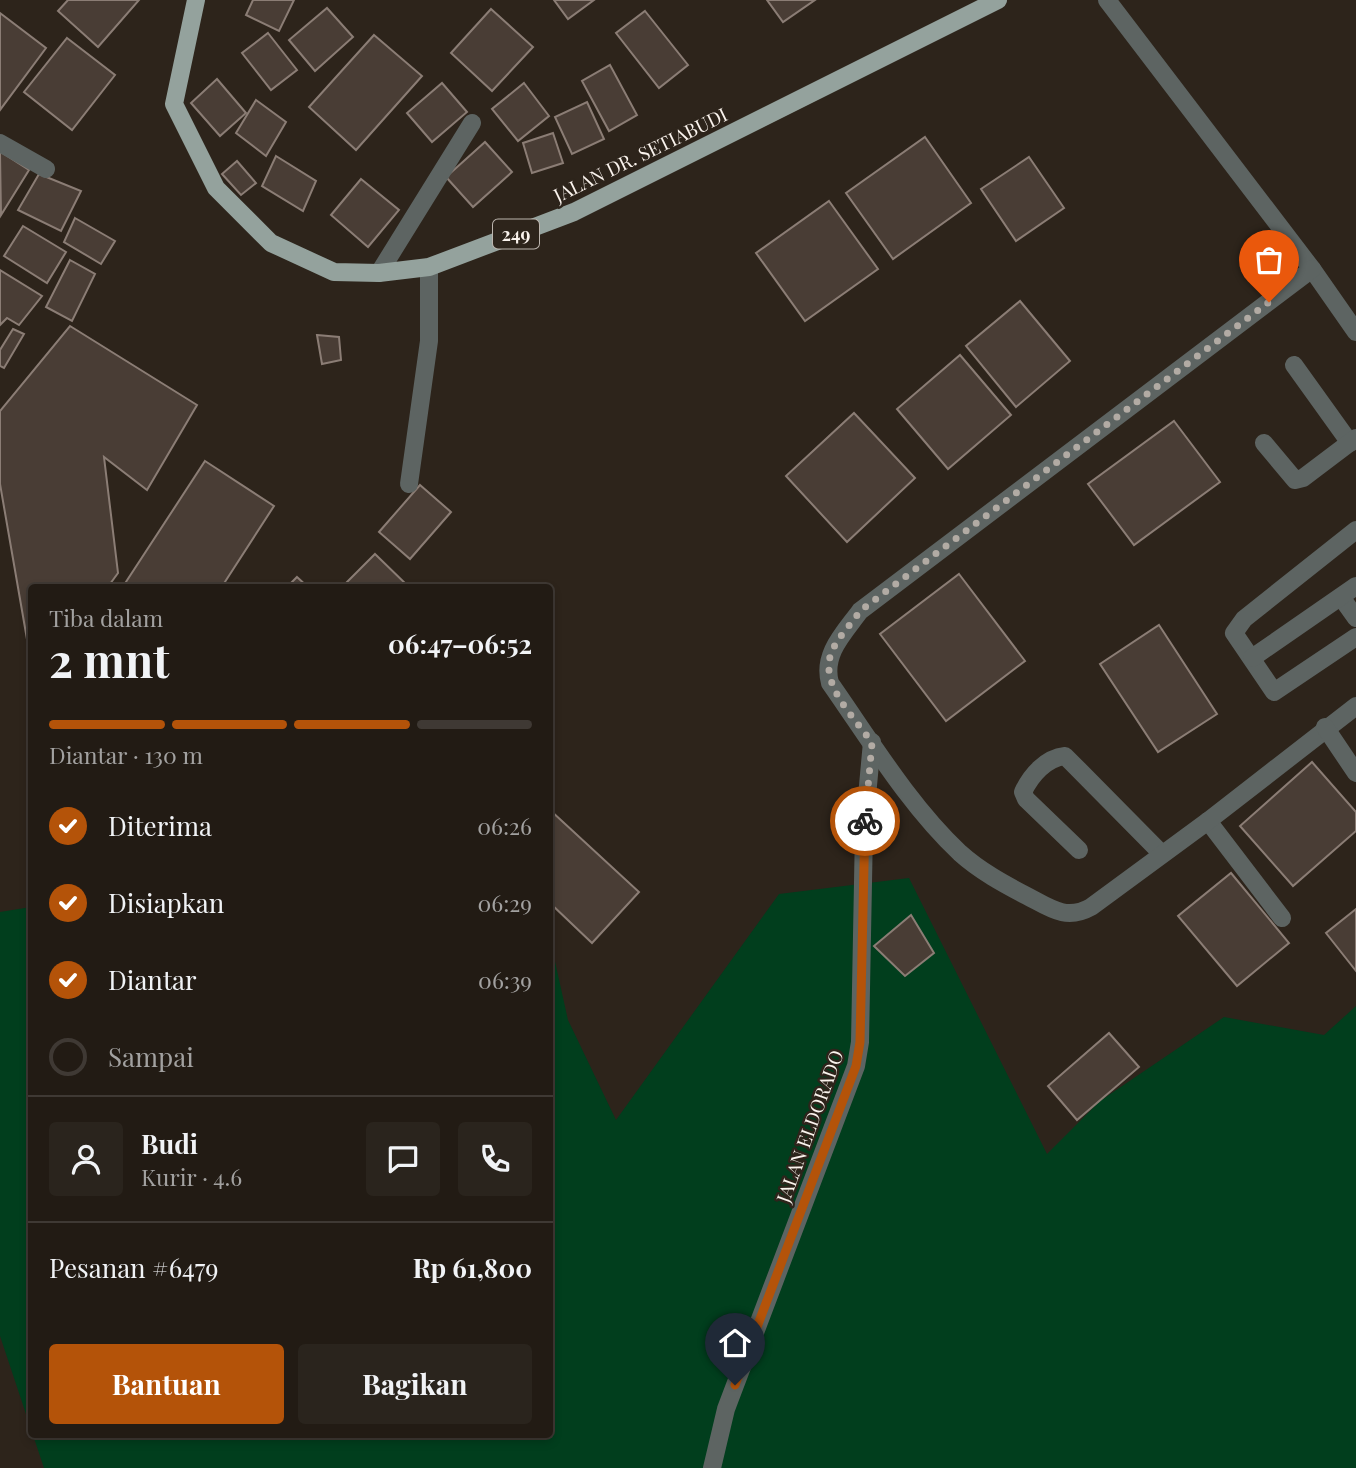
<!DOCTYPE html>
<html lang="id">
<head>
<meta charset="utf-8">
<style>
  body { margin:0; font-family:"Playfair Display",serif; background:#2a241d; color:#f1f3f6; height:100vh; display:flex; flex-direction:column; font-size:26px; white-space:nowrap }
  * { box-sizing:border-box; margin:0 }
  p { font-size:23px; color:#a2a1a0 }
  .icon { flex:none; width:38px; height:38px; fill:none; stroke:currentColor; stroke-width:2; stroke-linecap:round; stroke-linejoin:round }
  .map { position:relative; flex:1; overflow:hidden }
  .side { position:absolute; left:28px; top:584px; width:525px; height:854px; display:flex; flex-direction:column; background:#221b14; border-radius:7px; box-shadow:0 4px 10px #0003,0 0 0 2px #3f3934 }
  .side>* { flex:none }
  .pin { position:absolute; display:grid; place-items:center; width:60px; height:60px; color:#fff; margin:-72px -30px; border-radius:50% 50% 50% 0; rotate:-45deg; box-shadow:0 0 7px #0007 }
  .pin .icon { rotate:45deg }
  .courier { position:absolute; display:grid; place-items:center; width:70px; height:70px; margin:-35px; border:5px solid #b45309; border-radius:50%; background:#fff; color:#222; box-shadow:0 2px 9px #0007 }
  .head em { font-style:normal; font-weight:700 }
  .head div { display:flex; flex-direction:column-reverse }
  .head { display:flex; align-items:center; justify-content:space-between; height:119px; padding:0 21px }
  h1 { font-size:46px; font-weight:700; line-height:52px }
  .bar { display:grid; grid-template-columns:repeat(4,1fr); gap:10px 7px; align-content:center; height:84px; padding:0 21px }
  .bar i { height:9px; border-radius:5px; background:#3f3934 }
  .bar .current { background:#b45309 }
  .bar p { grid-column:span 4 }
  .line { display:flex; align-items:center; gap:18px; padding:0 21px; border-top:2px solid #3f3934 }
  .line div { flex:1 }
  .round { display:grid; place-items:center; flex:none; width:74px; height:74px; border-radius:7px; background:#2a241d }
  ol { padding:0 21px; list-style:none }
  li { display:flex; align-items:center; gap:21px; height:77px }
  li p { margin-inline-start:auto }
  li .icon { padding:7px; border-radius:50%; background:#b45309; color:#fff; stroke-width:4 }
  li:last-child { color:#a2a1a0 }
  li i { width:38px; height:38px; border:4px solid #3f3934; border-radius:50% }
  .cta { display:flex; gap:14px; margin-top:auto; padding:14px 21px }
  .cta a { flex:1; height:80px; border-radius:7px; background:#b45309; color:#fff; font-size:28px; font-weight:700; line-height:80px; text-align:center }
  .cta a+a { background:#2a241d; color:#f1f3f6 }
  .map>svg:first-child { display:block }
</style>
</head>
<body>
<div class="map">
<svg width="1356" height="1468" viewBox="0 0 1356 1468">
  <rect width="100%" height="100%" fill="#2d241b"/>
  <g fill="#013e1d">
    <polygon points="909,878 1047,1154 1100,1101 1224,1017 1324,1035 1356,1006 1356,1468 44,1468 33,1435 550,1435 550,939 568,1020 616,1120 779,894"/>
    <polygon points="31,907 32,907 31,1429 0,1336 0,912"/>
  </g>
  <g fill="#493d35" stroke="#8b7d75" stroke-width="2">
    <polygon points="68,0 139,0 98,47 58,11"/>
    <polygon points="253,0 294,0 279,31 246,15"/>
    <polygon points="554,0 594,0 568,19"/>
    <polygon points="767,0 815,0 783,22"/>
    <polygon points="327,8 353,37 315,71 289,40"/>
    <polygon points="491,9 533,47 492,91 451,53"/>
    <polygon points="645,11 688,65 659,88 616,33"/>
    <polygon points="0,13 46,48 0,110"/>
    <polygon points="268,33 297,70 271,90 242,53"/>
    <polygon points="374,35 422,76 356,150 309,107"/>
    <polygon points="67,38 115,75 72,130 24,92"/>
    <polygon points="610,65 637,115 609,131 582,81"/>
    <polygon points="217,79 246,113 220,136 191,103"/>
    <polygon points="442,83 467,112 432,142 407,113"/>
    <polygon points="524,83 549,116 518,141 492,109"/>
    <polygon points="256,100 286,122 266,156 236,133"/>
    <polygon points="587,102 604,139 572,154 555,117"/>
    <polygon points="553,133 563,163 532,173 523,143"/>
    <polygon points="925,137 971,203 893,259 846,193"/>
    <polygon points="485,142 512,172 473,207 446,177"/>
    <polygon points="1,152 29,170 1,215 0,154"/>
    <polygon points="276,156 316,181 303,211 262,186"/>
    <polygon points="1029,157 1064,208 1016,241 981,189"/>
    <polygon points="237,161 256,183 241,195 222,174"/>
    <polygon points="39,174 81,191 61,231 18,210"/>
    <polygon points="361,179 399,210 368,247 331,215"/>
    <polygon points="829,201 878,269 805,321 756,253"/>
    <polygon points="75,218 115,241 101,264 64,242"/>
    <polygon points="23,226 66,252 47,283 4,256"/>
    <polygon points="70,260 95,274 72,321 46,307"/>
    <polygon points="0,270 42,296 19,325 7,318 0,325"/>
    <polygon points="1020,301 1070,361 1016,407 966,346"/>
    <polygon points="70,326 197,405 147,490 104,457 118,573 107,588 32,588 32,668 0,484 0,411"/>
    <polygon points="13,329 24,334 4,368 0,366 0,350"/>
    <polygon points="317,335 339,337 341,360 322,364"/>
    <polygon points="960,355 1011,415 948,469 897,409"/>
    <polygon points="854,413 915,478 847,542 786,476"/>
    <polygon points="1174,421 1220,482 1134,545 1088,484"/>
    <polygon points="205,461 274,506 221,588 122,588"/>
    <polygon points="420,485 451,512 410,559 379,532"/>
    <polygon points="375,554 410,588 341,588"/>
    <polygon points="959,574 1025,661 946,721 880,634"/>
    <polygon points="297,577 309,588 286,588"/>
    <polygon points="1159,625 1217,714 1158,752 1100,664"/>
    <polygon points="1312,762 1356,812 1356,831 1293,886 1240,826"/>
    <polygon points="550,810 639,892 592,943 550,903"/>
    <polygon points="1231,873 1289,943 1237,986 1178,916"/>
    <polygon points="1356,909 1356,971 1326,933"/>
    <polygon points="911,915 934,953 905,976 874,946"/>
    <polygon points="1109,1033 1139,1067 1077,1120 1048,1086"/>
  </g>
  <g fill="none" stroke-linecap="round" stroke-linejoin="round">
    <g stroke="#5d6462" stroke-width="18">
      <polyline points="1294,365 1350,443"/>
      <polyline points="1264,443 1295,480 1303,478 1356,438"/>
      <polyline points="409,484 429,341 429,267"/>
      <polyline points="1356,530 1244,619 1234,633 1274,692 1356,637"/>
      <polyline points="1341,597 1356,618"/>
      <polyline points="1252,658 1356,586"/>
      <polyline points="1208,821 1282,918"/>
      <path d="M1079,850L1026,799L1023,792C1031,775 1046,758 1065,756L1074,765L1162,854"/>
    </g>
    <g stroke="#5d6462" stroke-width="18">
      <polyline points="1107,0 1312,269 1356,332"/>
      <polyline points="0,143 46,169"/>
      <path d="M1312,269L860,611C844,633 822,654 830,683C870,740 909,805 960,853C980,871 1004,884 1027,896C1050,908 1066,921 1091,907L1208,821L1356,706"/>
      <polyline points="379,273 472,123"/>
      <polyline points="1325,727 1356,773"/>
      <polyline points="712,1468 726,1409 856,1066 860,1042 864,829 872,742"/>
    </g>
    <polyline stroke="#94a29d" stroke-width="18" points="196,0 174,104 216,188 271,243 334,272 379,273 429,267 574,212 998,0"/>
  </g>
  <g fill="none" stroke-linecap="round" stroke-linejoin="round">
    <path stroke="#b2aba4" stroke-width="7" stroke-dasharray="0 12.6" d="M865,821L872,743C853,715 815,681 834,647C841,634 852,623 860,611L1269,302"/>
    <polyline stroke="#b45309" stroke-width="9" points="735,1385 856,1066 860,1042 865,821"/>
  </g>
  <g text-anchor="middle" dominant-baseline="central" stroke-width="5" stroke-linejoin="round" paint-order="stroke">
    <rect fill="#2d241b" stroke="#bcb5ae" stroke-width="2" x="493" y="219.5" width="46" height="29" rx="5"/>
    <g font-size="18" font-weight="bold" fill="#faf3ed">
      <text x="516" y="234">249</text>
    </g>
    <g font-size="19" fill="#faf3ed" stroke="#2d241b">
      <text transform="translate(640 154) rotate(-26)">JALAN DR. SETIABUDI</text>
      <text transform="translate(809 1126) rotate(-70)">JALAN ELDORADO</text>
    </g>
  </g>
</svg>
<div class="pin" style="left:1269px;top:302px;background:#ea580c"><svg class="icon" aria-label="bag" viewBox="0 0 24 24"><path d="M5 8h14l-1 12H6zM9 8a3 3 0 0 1 6 0"/></svg></div>
<div class="pin" style="left:735px;top:1385px;background:#1f2937"><svg class="icon" aria-label="home" viewBox="0 0 24 24"><path d="M3 11l9-7 9 7M6 9v11h12V9"/></svg></div>
<div class="courier" style="left:865px;top:821px"><svg class="icon" aria-label="bike" viewBox="0 0 24 24"><circle cx="6" cy="16" r="4"/><circle cx="18" cy="16" r="4"/><path d="M6 16l4-8h5l3 8M10 8l3 8H6M13 5h3"/></svg></div>
<section class="side">
<div class="head"><div><h1>2 mnt</h1><p>Tiba dalam</p></div><em>06:47–06:52</em></div>
<div class="bar"><i class="current"></i><i class="current"></i><i class="current"></i><i></i><p>Diantar · 130 m</p></div>
<ol>
<li><svg class="icon" aria-label="check" viewBox="0 0 24 24"><path d="M5 12l5 5 9-10"/></svg>Diterima<p>06:26</p></li>
<li><svg class="icon" aria-label="check" viewBox="0 0 24 24"><path d="M5 12l5 5 9-10"/></svg>Disiapkan<p>06:29</p></li>
<li><svg class="icon" aria-label="check" viewBox="0 0 24 24"><path d="M5 12l5 5 9-10"/></svg>Diantar<p>06:39</p></li>
<li><i></i>Sampai</li>
</ol>
<div class="line" style="height:126px"><a class="round"><svg class="icon" aria-label="person" viewBox="0 0 24 24"><circle cx="12" cy="8" r="4"/><path d="M4 21q1-7 8-7t8 7"/></svg></a><div><b>Budi</b><p>Kurir · 4.6</p></div><a class="round"><svg class="icon" aria-label="chat" viewBox="0 0 24 24"><path d="M4 5h16v11H9l-5 4z"/></svg></a><a class="round"><svg class="icon" aria-label="phone" viewBox="0 0 24 24"><path d="M5 4h4l2 5-3 2q2 4 5 5l2-3 5 2v4C11 20 4 13 5 4z"/></svg></a></div>
<div class="line" style="height:91px"><div>Pesanan #6479</div><b>Rp 61,800</b></div>
<div class="cta"><a>Bantuan</a><a>Bagikan</a></div>
</section>
</div>
</body>
</html>
